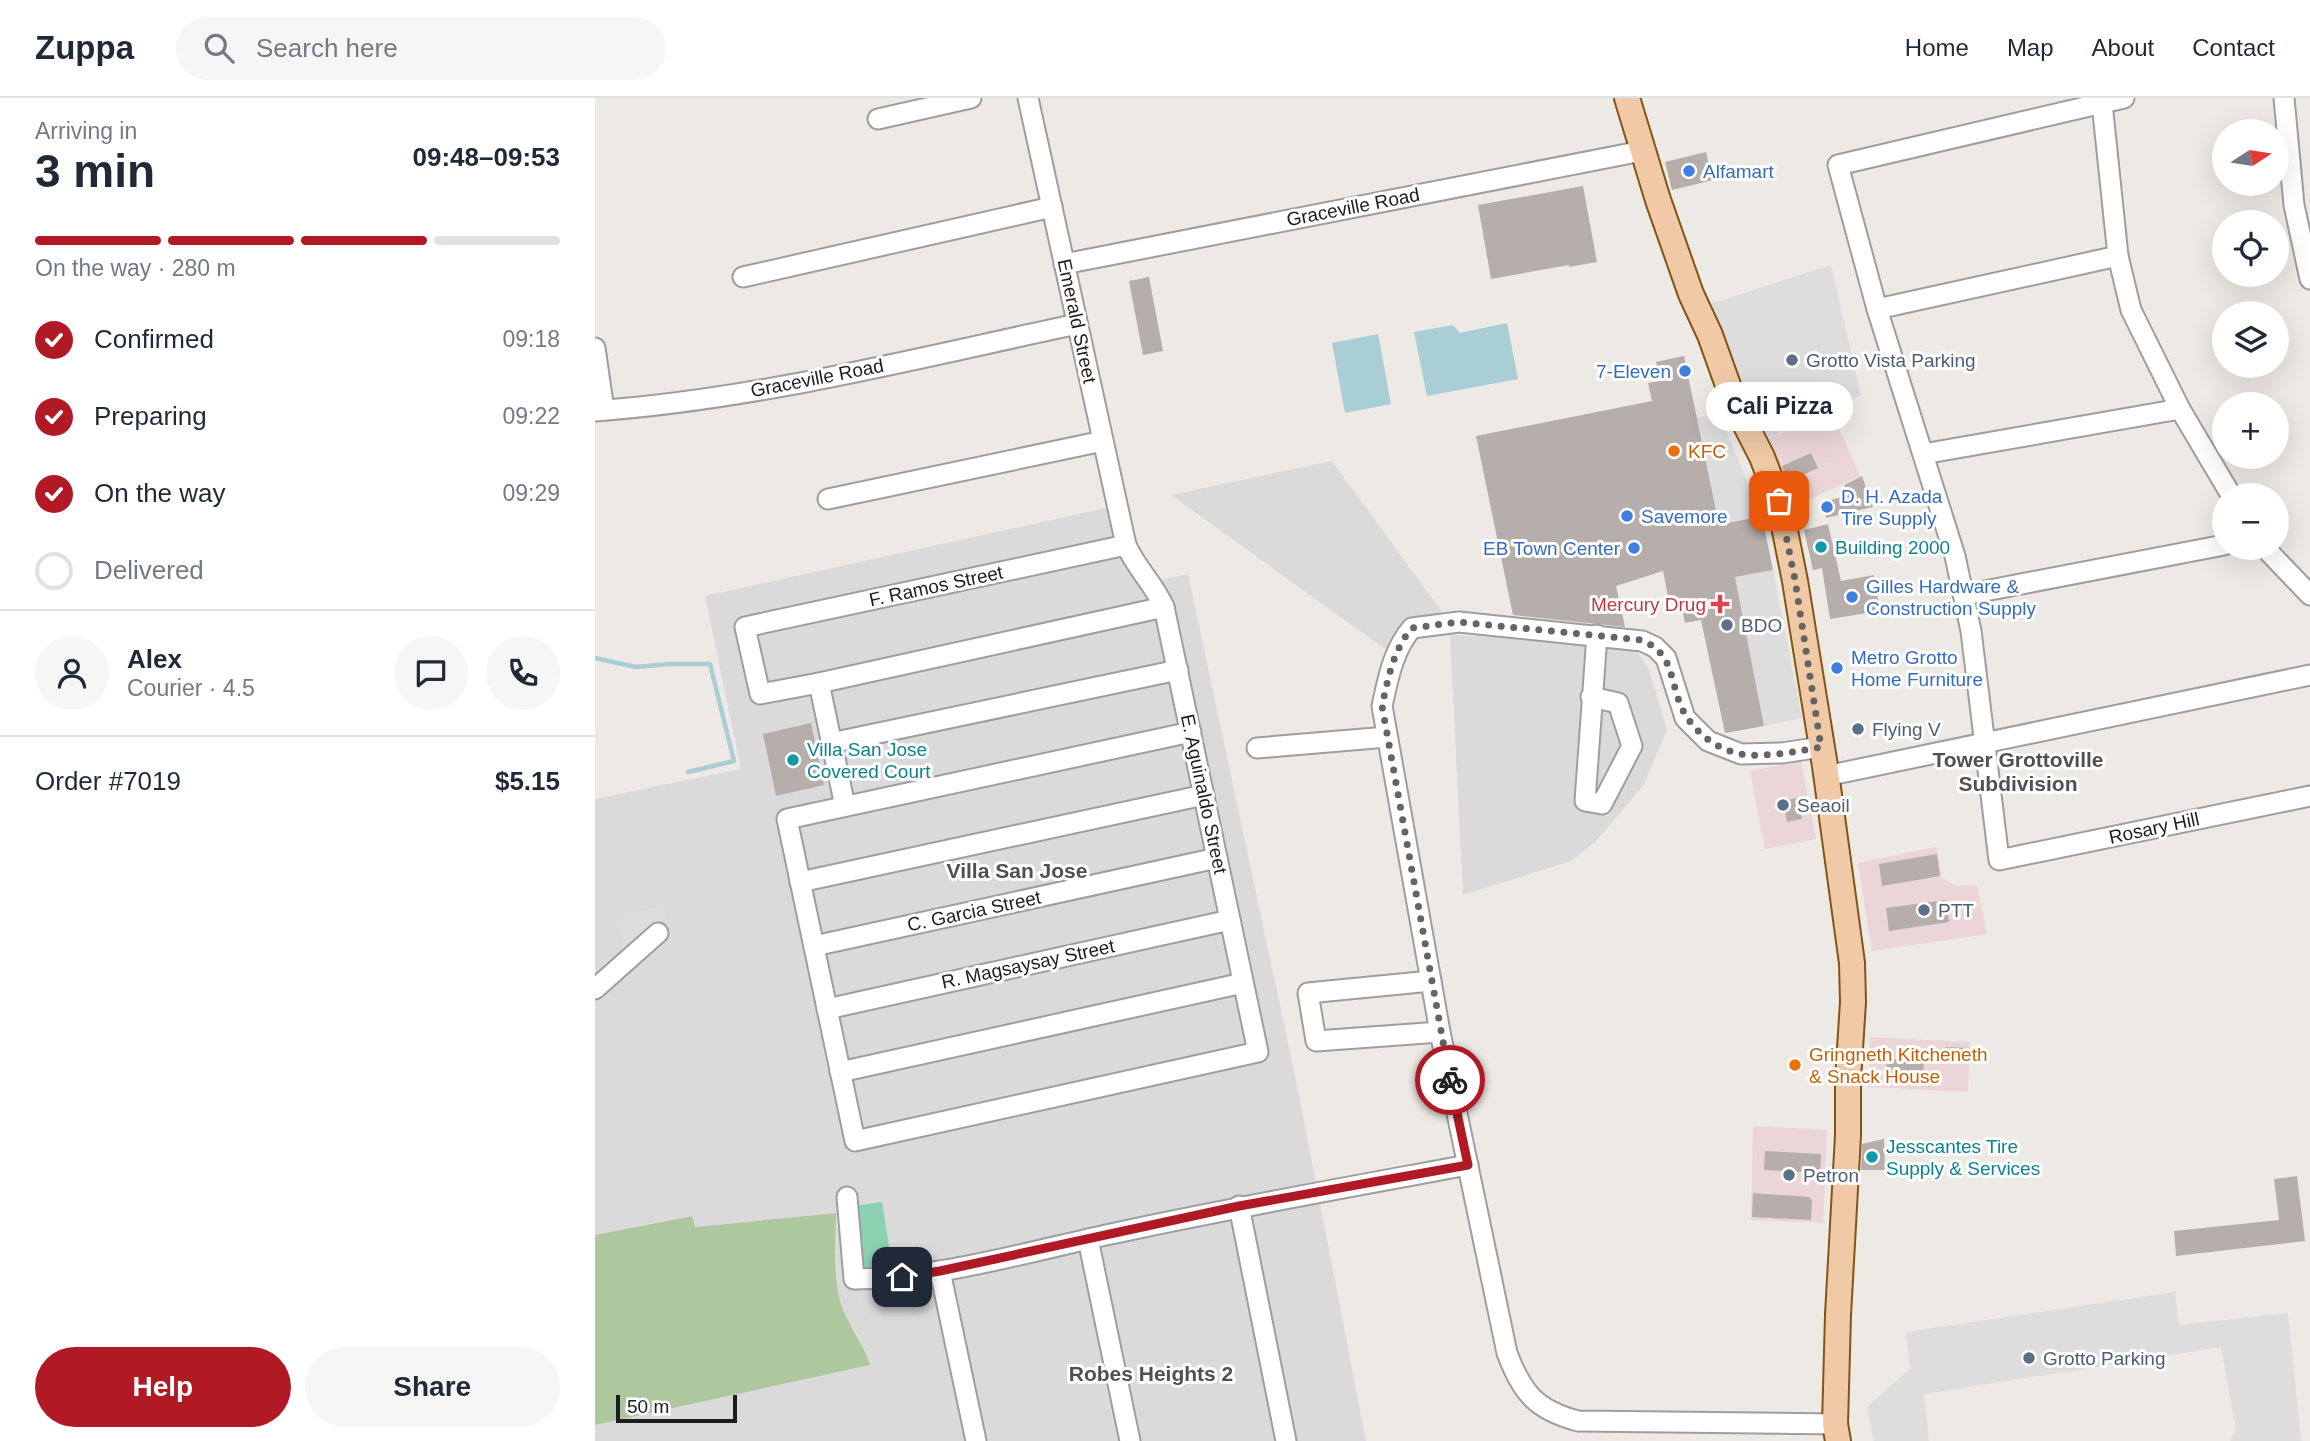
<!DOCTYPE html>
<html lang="en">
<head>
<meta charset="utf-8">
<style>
  body { margin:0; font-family:Arial,sans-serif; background:#f6f6f7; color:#1f2937; height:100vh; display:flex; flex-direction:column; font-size:26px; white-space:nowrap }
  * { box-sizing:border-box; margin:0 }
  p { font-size:23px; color:#747a83 }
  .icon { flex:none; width:38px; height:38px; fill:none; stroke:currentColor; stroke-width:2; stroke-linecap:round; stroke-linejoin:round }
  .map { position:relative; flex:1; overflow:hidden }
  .details { display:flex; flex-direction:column; background:#fff; width:595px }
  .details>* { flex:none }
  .needle { width:46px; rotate:78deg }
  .buttons { position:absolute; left:1617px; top:21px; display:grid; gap:14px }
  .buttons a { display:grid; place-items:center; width:77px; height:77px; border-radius:50%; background:#fff; box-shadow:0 7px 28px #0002; font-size:35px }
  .scale { position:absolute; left:21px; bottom:18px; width:121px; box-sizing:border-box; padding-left:7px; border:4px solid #1d1d1d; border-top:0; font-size:19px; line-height:24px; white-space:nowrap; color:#1d1d1d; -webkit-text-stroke:5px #fff; paint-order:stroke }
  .pin { position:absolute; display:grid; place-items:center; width:60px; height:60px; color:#fff; margin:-30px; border-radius:14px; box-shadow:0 4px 10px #0006 }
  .courier { position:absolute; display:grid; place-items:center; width:70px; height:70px; margin:-35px; border:5px solid #b11924; border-radius:50%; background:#fff; color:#222; box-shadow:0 2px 9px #0007 }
  .bubble { position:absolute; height:49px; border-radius:24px; background:#fff; box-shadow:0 7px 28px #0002; font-size:23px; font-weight:600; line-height:49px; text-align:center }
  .summary em { font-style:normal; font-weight:600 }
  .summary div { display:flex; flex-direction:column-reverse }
  .summary { display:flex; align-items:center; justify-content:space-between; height:119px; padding:0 35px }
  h1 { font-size:46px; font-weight:600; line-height:52px }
  .bar { display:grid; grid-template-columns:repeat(4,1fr); gap:10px 7px; align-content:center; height:84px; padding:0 35px }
  .bar i { height:9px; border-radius:5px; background:#e0e1e3 }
  .bar .active { background:#b11924 }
  .bar p { grid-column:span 4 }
  .line { display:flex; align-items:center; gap:18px; padding:0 35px; border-top:2px solid #e0e1e3 }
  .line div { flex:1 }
  .round { display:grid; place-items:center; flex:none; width:74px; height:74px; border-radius:37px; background:#f6f6f7 }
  ol { padding:0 35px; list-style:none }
  li { display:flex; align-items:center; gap:21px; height:77px }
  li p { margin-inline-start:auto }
  li .icon { padding:7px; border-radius:50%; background:#b11924; color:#fff; stroke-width:4 }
  li:last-child { color:#747a83 }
  li i { width:38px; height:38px; border:4px solid #e0e1e3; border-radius:50% }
  .primary-button { display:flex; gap:14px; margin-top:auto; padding:14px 35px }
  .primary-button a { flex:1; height:80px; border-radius:42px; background:#b11924; color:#fff; font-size:28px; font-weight:600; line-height:80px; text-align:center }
  .primary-button a+a { background:#f6f6f7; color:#1f2937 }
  header { display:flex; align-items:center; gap:42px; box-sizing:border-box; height:98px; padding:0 35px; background:#fff; border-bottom:2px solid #e0e1e3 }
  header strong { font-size:33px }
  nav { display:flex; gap:38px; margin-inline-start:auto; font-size:24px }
  .search { width:490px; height:63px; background:#f6f6f7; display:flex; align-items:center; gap:18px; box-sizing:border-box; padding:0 24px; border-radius:38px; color:#747a83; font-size:26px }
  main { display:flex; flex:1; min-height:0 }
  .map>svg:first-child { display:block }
</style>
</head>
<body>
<header>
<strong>Zuppa</strong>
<div class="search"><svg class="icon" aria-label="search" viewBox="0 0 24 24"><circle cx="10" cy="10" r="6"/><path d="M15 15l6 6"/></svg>Search here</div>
<nav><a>Home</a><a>Map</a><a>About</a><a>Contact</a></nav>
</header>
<main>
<section class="details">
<div class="summary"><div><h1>3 min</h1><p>Arriving in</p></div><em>09:48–09:53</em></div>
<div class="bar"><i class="active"></i><i class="active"></i><i class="active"></i><i></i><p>On the way · 280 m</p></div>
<ol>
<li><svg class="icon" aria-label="check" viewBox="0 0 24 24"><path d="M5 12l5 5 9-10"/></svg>Confirmed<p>09:18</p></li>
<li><svg class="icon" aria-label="check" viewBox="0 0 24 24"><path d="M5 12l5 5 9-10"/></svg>Preparing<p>09:22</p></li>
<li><svg class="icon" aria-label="check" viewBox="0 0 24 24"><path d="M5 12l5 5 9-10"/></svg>On the way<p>09:29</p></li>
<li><i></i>Delivered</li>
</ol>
<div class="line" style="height:126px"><a class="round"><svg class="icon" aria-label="person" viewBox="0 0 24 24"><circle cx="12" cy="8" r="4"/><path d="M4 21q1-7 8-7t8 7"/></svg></a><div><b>Alex</b><p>Courier · 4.5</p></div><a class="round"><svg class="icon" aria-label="chat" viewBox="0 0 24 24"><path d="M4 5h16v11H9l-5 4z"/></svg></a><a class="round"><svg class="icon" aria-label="phone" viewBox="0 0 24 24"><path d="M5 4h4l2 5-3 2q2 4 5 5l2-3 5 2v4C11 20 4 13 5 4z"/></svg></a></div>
<div class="line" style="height:91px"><div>Order #7019</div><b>$5.15</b></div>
<div class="primary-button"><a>Help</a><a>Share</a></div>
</section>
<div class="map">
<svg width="1715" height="1343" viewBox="0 0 1715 1343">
  <rect width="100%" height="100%" fill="#ede9e4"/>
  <g fill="#dbdada">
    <polygon points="737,363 847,514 811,524 790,551 576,397"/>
    <polygon points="515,409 546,486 593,476 703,992 771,1343 0,1343 0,1327 275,1267 263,1237 251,1220 245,1203 242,1186 241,1115 99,1129 96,1118 0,1137 0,701 146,671 110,498"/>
    <polygon points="855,537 1020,544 1042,554 1054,571 1072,632 1048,688 1000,744 976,763 868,797"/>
  </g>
  <g fill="#ecd5d6">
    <polygon points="1236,313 1265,378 1195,410 1165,345"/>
    <polygon points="1206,663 1221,741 1170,751 1155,673"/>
    <polygon points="1341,749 1347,780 1361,788 1382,787 1392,836 1277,853 1263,765"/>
    <polygon points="1275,939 1375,944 1373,994 1273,989"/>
    <polygon points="1158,1028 1232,1032 1228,1125 1156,1122"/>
  </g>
  <path fill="#adc79e" d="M241,1115C241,1143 238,1175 245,1203C251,1225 268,1243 275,1267L0,1327V1137L97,1118L100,1129Z"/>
  <polygon fill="#8bd2b2" points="287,1104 297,1167 269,1171 259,1108"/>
  <g fill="#ddd">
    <polygon points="1236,167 1266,297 1169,342 1149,298 1115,206"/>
    <polygon points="1124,316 1167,418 1124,427 1101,320"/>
    <polygon points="1178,472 1207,620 1169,628 1140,479"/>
    <polygon points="67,808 71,823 29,851 21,819"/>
    <polygon points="1580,1194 1584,1227 1693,1215 1706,1343 1635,1343 1641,1332 1626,1249 1329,1296 1334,1343 1279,1343 1272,1309 1315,1271 1311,1234"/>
  </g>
  <g fill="#aaced5">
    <polygon points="912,225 923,281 832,298 819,234 858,227 865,235"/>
    <polygon points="783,236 796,306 750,315 737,245"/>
  </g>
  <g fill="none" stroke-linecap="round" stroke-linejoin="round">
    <polyline stroke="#aaced5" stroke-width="4.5" points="0,560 41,569 74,566 115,566 139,663 93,674"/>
  </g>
  <g fill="#b6aeaa">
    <polygon points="1111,54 1118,82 1077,92 1070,64"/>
    <polygon points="988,88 1002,164 974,169 974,167 896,181 883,107"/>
    <polygon points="554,179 568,253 548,257 534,183"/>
    <polygon points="1089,258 1124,427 1167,418 1178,472 1140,479 1169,628 1130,635 1106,522 1090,525 1085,501 1074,503 1068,473 1021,488 1030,529 918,517 881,338 1057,303 1053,285 1065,283 1061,264"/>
    <polygon points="1216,355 1223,370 1193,384 1187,368"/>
    <polygon points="1267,378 1278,409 1231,420 1228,404 1254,397 1249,387"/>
    <polygon points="1233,426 1246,483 1279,477 1285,513 1235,521 1227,470 1218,472 1209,432"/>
    <polygon points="216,625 229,687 181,698 168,636"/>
    <polygon points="1202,700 1207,721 1192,724 1188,703"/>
    <polygon points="1342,756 1345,778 1287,788 1284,766"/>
    <polygon points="1351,802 1354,824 1294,833 1291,810"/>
    <polygon points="1350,949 1376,950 1375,963 1350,962"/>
    <polygon points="1292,961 1329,963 1328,980 1291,978"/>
    <polygon points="1289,1041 1290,1072 1266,1072 1267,1046"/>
    <polygon points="1170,1053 1226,1056 1225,1075 1169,1072"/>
    <polygon points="1702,1078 1710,1143 1581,1158 1579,1133 1684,1122 1679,1081"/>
    <polygon points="1158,1095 1214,1099 1217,1103 1216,1122 1157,1119"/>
  </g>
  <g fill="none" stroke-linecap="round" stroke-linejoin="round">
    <g stroke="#9e9e9e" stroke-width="23">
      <g id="minor">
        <path d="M433,0L531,447C541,470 559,486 569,509L663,954L260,1043L192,721L596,634"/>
        <polyline points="1529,0 1243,67 1282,211 1360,458 1376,533 1404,762 1715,698"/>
        <polyline points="1689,0 1699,107 1715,181"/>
        <polyline points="1507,5 1523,158 1536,212 1585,311 1636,397"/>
        <polyline points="283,21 376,0"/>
        <polyline points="469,166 1047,53"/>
        <polyline points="148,179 457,109"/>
        <polyline points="1282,211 1523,158"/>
        <polyline points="0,250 9,312"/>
        <path d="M0,313C163,301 323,260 482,226"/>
        <polyline points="1328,356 1585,311"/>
        <polyline points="233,401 508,343"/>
        <polyline points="531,447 150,529 165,596 224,585 569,509"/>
        <polyline points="1670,450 1715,497"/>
        <polyline points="1369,497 1629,447"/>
        <polyline points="224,585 250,708"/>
        <polyline points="996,599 1023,605 1037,648 1007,706 990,703 1002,537"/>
        <polyline points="236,645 583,572"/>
        <path d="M1226,649L1187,655L1146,656L1113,643L1090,620L1071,560L1060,549L1047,543L864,524L817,530C798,552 793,581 787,608L845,934L912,1255C927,1295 941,1312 983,1323L1240,1326"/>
        <polyline points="662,650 792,639"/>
        <polyline points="1231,678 1715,577"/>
        <polyline points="205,784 609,697"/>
        <polyline points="219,848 622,760"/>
        <polyline points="836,883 713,895 721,943 845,934"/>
        <polyline points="0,891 63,835"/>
        <polyline points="232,911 635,822"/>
        <polyline points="245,974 648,885"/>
        <path d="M252,1099L259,1181C346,1180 432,1154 516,1136C635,1110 754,1089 873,1067"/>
        <polyline points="644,1108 691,1343"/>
        <polyline points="493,1141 535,1343"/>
        <polyline points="345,1173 381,1343"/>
      </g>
    </g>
    <g stroke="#835513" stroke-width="28">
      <polyline id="major" points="1032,0 1063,102 1096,196 1115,237 1139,304 1167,359 1184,403 1200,483 1230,668 1257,865 1258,904 1253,982 1253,1037 1243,1217 1240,1326 1243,1343"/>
    </g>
    <use href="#minor" stroke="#fff" stroke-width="19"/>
    <use href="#major" stroke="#f0caa6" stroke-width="24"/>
  </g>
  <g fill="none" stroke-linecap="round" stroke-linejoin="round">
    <path stroke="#666463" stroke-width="7" stroke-dasharray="0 12.6" d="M855,982L787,608C793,581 798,552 817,530L864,524L1047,542C1077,556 1074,575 1084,603C1093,629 1118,651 1146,656C1170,660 1203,653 1226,649L1200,482L1184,403"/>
    <polyline stroke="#b11924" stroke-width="9" points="307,1179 345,1173 644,1108 873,1067 855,982"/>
  </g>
  <g fill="#3f7fe0" stroke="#fff" stroke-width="2.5">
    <circle cx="1094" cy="73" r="7"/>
    <circle cx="1090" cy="273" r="7"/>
    <circle cx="1232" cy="409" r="7"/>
    <circle cx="1032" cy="418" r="7"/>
    <circle cx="1039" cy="450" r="7"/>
    <circle cx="1257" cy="499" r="7"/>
    <circle cx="1242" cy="570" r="7"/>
  </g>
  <g fill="#5c6f8a" stroke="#fff" stroke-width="2.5">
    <circle cx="1197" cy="262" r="7"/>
    <circle cx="1132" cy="527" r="7"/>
    <circle cx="1263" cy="631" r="7"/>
    <circle cx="1188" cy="707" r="7"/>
    <circle cx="1329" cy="812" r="7"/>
    <circle cx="1194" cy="1077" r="7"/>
    <circle cx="1434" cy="1260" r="7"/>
  </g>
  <g fill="#e8710a" stroke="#fff" stroke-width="2.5">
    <circle cx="1079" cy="353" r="7"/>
    <circle cx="1200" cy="967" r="7"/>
  </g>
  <g fill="#0f9aa8" stroke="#fff" stroke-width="2.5">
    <circle cx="1226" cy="449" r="7"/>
    <circle cx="198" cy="662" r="7"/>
    <circle cx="1277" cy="1059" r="7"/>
  </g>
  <path fill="#e0444e" stroke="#fff" stroke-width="2.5" d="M1121.5 495.5h7v7h7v7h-7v7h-7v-7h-7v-7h7z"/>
  <g text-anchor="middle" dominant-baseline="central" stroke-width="6" stroke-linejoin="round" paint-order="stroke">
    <g font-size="19" fill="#366cbe" stroke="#fff" text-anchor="start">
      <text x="1108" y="73">Alfamart</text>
      <text x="1076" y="273" text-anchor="end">7-Eleven</text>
      <text x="1246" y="398">D. H. Azada<tspan x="1246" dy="22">Tire Supply</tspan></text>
      <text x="1046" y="418">Savemore</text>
      <text x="1025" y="450" text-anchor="end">EB Town Center</text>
      <text x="1271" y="488">Gilles Hardware &amp;<tspan x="1271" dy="22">Construction Supply</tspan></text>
      <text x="1256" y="559">Metro Grotto<tspan x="1256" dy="22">Home Furniture</tspan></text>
    </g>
    <g font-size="19" fill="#1d1d1d" stroke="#fff">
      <text transform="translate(758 109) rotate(-11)">Graceville Road</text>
      <text transform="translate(482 223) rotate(78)">Emerald Street</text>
      <text transform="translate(222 280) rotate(-11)">Graceville Road</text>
      <text transform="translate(341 488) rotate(-12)">F. Ramos Street</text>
      <text transform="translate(609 696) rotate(78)">E. Aguinaldo Street</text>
      <text transform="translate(1559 730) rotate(-12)">Rosary Hill</text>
      <text transform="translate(379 813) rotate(-12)">C. Garcia Street</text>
      <text transform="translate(433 866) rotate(-12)">R. Magsaysay Street</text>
    </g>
    <g font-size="19" fill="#4e5e75" stroke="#fff" text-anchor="start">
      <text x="1211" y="262">Grotto Vista Parking</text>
      <text x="1146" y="527">BDO</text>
      <text x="1277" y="631">Flying V</text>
      <text x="1202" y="707">Seaoil</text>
      <text x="1343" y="812">PTT</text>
      <text x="1208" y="1077">Petron</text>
      <text x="1448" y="1260">Grotto Parking</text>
    </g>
    <g font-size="19" fill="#c56008" stroke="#fff" text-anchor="start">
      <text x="1093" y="353">KFC</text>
      <text x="1214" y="956">Gringneth Kitcheneth<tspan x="1214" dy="22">&amp; Snack House</tspan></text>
    </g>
    <g font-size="19" fill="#0d838f" stroke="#fff" text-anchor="start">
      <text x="1240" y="449">Building 2000</text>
      <text x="212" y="651">Villa San Jose<tspan x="212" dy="22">Covered Court</tspan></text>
      <text x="1291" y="1048">Jesscantes Tire<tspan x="1291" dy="22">Supply &amp; Services</tspan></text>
    </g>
    <g font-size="19" fill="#be3a42" stroke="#fff" text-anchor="end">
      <text x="1111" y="506">Mercury Drug</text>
    </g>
    <g font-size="21" font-weight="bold" fill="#505050" stroke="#fff">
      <text x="1423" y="661">Tower Grottoville<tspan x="1423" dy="24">Subdivision</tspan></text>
      <text x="422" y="772">Villa San Jose</text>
      <text x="556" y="1275">Robes Heights 2</text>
    </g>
  </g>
</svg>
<div class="buttons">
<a><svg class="needle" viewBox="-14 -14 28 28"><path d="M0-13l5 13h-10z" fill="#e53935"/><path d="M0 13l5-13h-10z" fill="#747a83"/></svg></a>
<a><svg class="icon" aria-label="locate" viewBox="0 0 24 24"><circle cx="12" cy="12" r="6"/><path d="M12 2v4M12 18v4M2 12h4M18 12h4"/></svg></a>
<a><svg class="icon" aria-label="layers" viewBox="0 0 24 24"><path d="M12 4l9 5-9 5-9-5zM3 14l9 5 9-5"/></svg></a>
<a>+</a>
<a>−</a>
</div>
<div class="scale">50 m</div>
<div class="pin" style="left:1184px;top:403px;background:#ea580c"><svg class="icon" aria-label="bag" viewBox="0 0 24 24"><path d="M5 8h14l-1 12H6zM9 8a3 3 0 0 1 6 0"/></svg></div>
<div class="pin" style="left:307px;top:1179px;background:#1f2937"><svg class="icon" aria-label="home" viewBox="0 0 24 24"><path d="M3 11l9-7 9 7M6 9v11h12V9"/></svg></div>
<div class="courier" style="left:855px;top:982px"><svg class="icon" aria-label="bike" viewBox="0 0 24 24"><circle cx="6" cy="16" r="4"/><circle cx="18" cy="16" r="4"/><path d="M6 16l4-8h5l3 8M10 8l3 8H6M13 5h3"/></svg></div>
<div class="bubble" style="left:1111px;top:284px;width:147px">Cali Pizza</div>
</div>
</main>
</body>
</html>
